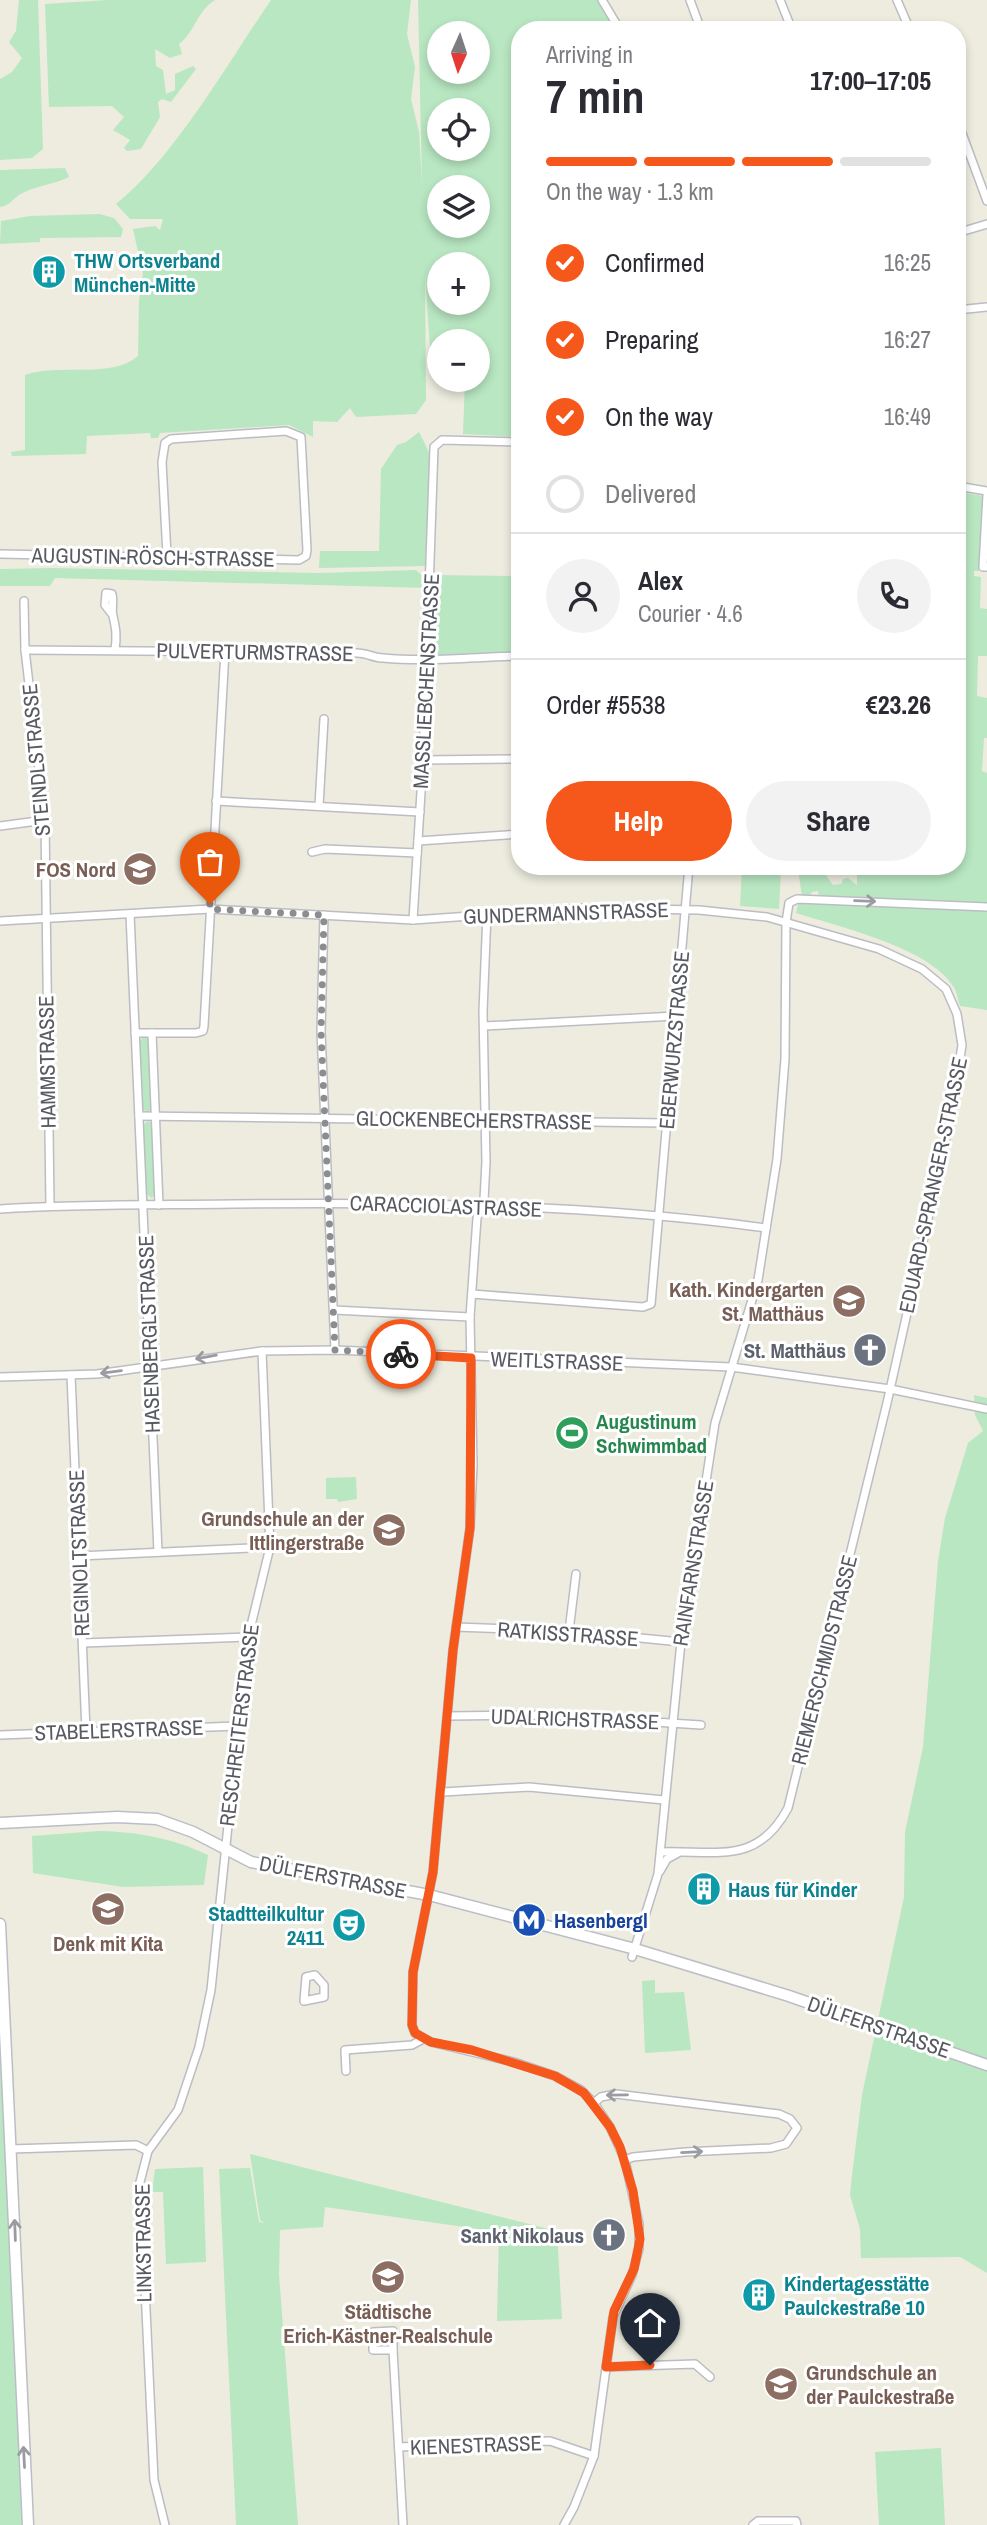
<!DOCTYPE html>
<html lang="en">
<head>
<meta charset="utf-8">
<style>
  body { margin:0; font-family:"Archivo Narrow",sans-serif; background:#f2f2f3; color:#2b2b33; height:100vh; display:flex; flex-direction:column; font-size:26px; white-space:nowrap }
  * { box-sizing:border-box; margin:0 }
  p { font-size:23px; color:#7c7c81 }
  .icon { flex:none; width:38px; height:38px; fill:none; stroke:currentColor; stroke-width:2; stroke-linecap:round; stroke-linejoin:round }
  .map { position:relative; flex:1; overflow:hidden }
  .side { position:absolute; left:511px; top:21px; width:455px; height:854px; display:flex; flex-direction:column; background:#fff; border-radius:28px; box-shadow:0 4px 10px #0003 }
  .side>* { flex:none }
  .needle { width:46px; rotate:183deg }
  .controls { position:absolute; left:427px; top:21px; display:grid; gap:14px }
  .controls a { display:grid; place-items:center; width:63px; height:63px; border-radius:50%; background:#fff; box-shadow:0 4px 10px #0003; font-size:35px }
  .pin { position:absolute; display:grid; place-items:center; width:60px; height:60px; color:#fff; margin:-72px -30px; border-radius:50% 50% 50% 0; rotate:-45deg; box-shadow:0 0 7px #0007 }
  .pin .icon { rotate:45deg }
  .courier { position:absolute; display:grid; place-items:center; width:70px; height:70px; margin:-35px; border:5px solid #f6581c; border-radius:50%; background:#fff; color:#222; box-shadow:0 2px 9px #0007 }
  .headline em { font-style:normal; font-weight:700 }
  .headline div { display:flex; flex-direction:column-reverse }
  .headline { display:flex; align-items:center; justify-content:space-between; height:119px; padding:0 35px }
  h1 { font-size:46px; font-weight:700; line-height:52px }
  .bar { display:grid; grid-template-columns:repeat(4,1fr); gap:10px 7px; align-content:center; height:84px; padding:0 35px }
  .bar i { height:9px; border-radius:5px; background:#e1e1e2 }
  .bar .active { background:#f6581c }
  .bar p { grid-column:span 4 }
  .line { display:flex; align-items:center; gap:18px; padding:0 35px; border-top:2px solid #e1e1e2 }
  .line div { flex:1 }
  .round { display:grid; place-items:center; flex:none; width:74px; height:74px; border-radius:37px; background:#f2f2f3 }
  ol { padding:0 35px; list-style:none }
  li { display:flex; align-items:center; gap:21px; height:77px }
  li p { margin-inline-start:auto }
  li .icon { padding:7px; border-radius:50%; background:#f6581c; color:#fff; stroke-width:4 }
  li:last-child { color:#7c7c81 }
  li i { width:38px; height:38px; border:4px solid #e1e1e2; border-radius:50% }
  .primary-button { display:flex; gap:14px; margin-top:auto; padding:14px 35px }
  .primary-button a { flex:1; height:80px; border-radius:42px; background:#f6581c; color:#fff; font-size:28px; font-weight:700; line-height:80px; text-align:center }
  .primary-button a+a { background:#f2f2f3; color:#2b2b33 }
  .map>svg:first-child { display:block }
</style>
</head>
<body>
<div class="map">
<svg width="987" height="2525" viewBox="0 0 987 2525">
  <rect width="100%" height="100%" fill="#edecdf"/>
  <g fill="#b9e7c2" fill-rule="evenodd">
    <polygon points="19,0 38,0 43,149 32,158 0,160 0,79 12,72 22,58 9,42 16,31"/>
    <path d="M107,0H215C197,11 195,32 179,44L182,54L170,58L155,49L156,66L163,70L166,94L175,90V74L193,66L196,69L171,102L162,99L158,102L160,117L141,149L127,151L124,148L130,140L113,130L124,117L112,106L49,107L45,4Z"/>
    <path d="M271,0H411L407,34L415,67L411,99L419,132L422,184L418,0H598L616,30H520V437L463,434L465,380H478V341H439V378H432L425,275L426,400L416,414L356,417L350,408L337,422L313,421V437L289,425L160,433L158,438H151L150,433L87,436L86,454L12,456L11,452L25,450V375C58,363 113,379 138,356L139,300L143,274L133,229L155,226L160,230L163,219H130L116,204C175,157 227,64 271,0ZM439,33H478V72H439ZM439,110H478V149H439ZM439,187H478V226H439ZM439,264H478V303H439Z"/>
    <path d="M65,168L69,177C53,185 33,186 19,195C12,200 9,206 0,207V170Z"/>
    <polygon points="100,214 114,218 123,229 121,237 40,238 40,242 0,244 1,221 30,216"/>
    <path d="M419,432C423,440 428,449 430,457C433,469 430,558 426,566L319,568L320,551H379L381,469L397,445L406,442Z"/>
    <path d="M957,492L984,496L979,571H974V576L981,577L980,608L987,609V656H978L977,696L987,698V738H984L982,771L987,773V1010L960,1006C958,1000 957,991 953,986C928,947 839,927 796,913L798,904H960L819,897L818,891L812,892L810,896L802,897L798,869L781,870L779,909L740,906L742,866H808V873L825,874L833,885L841,884L843,879L848,878L857,885V866H957Z"/>
    <polygon points="51,568 319,573 416,570 427,580 427,588 55,578 50,586 0,586 0,569"/>
    <polygon points="435,575 520,576 520,652 434,655"/>
    <polygon points="144,1037 150,1040 153,1108 148,1112 142,1109 139,1041"/>
    <polygon points="148,1121 154,1125 155,1194 152,1198 146,1194 143,1125"/>
    <polygon points="974,1395 987,1398 987,2273 960,2257 861,2258 860,2229 850,2195 852,2175 862,2095 904,1897 905,1832 923,1747 938,1561 945,1518 968,1443 983,1431 975,1415"/>
    <polygon points="356,1477 357,1499 338,1502 337,1499 326,1499 326,1478"/>
    <path d="M99,1831C138,1832 172,1838 208,1855L204,1885L123,1887L33,1873L32,1836Z"/>
    <polygon points="0,1969 24,2525 0,2525"/>
    <polygon points="655,1980 655,1993 684,1992 691,2050 645,2053 642,1981"/>
    <polygon points="250,2154 557,2231 562,2319 497,2321 499,2232 325,2207 323,2227 280,2230 279,2274 298,2525 236,2525 219,2169 250,2168 259,2222 264,2223 260,2220"/>
    <polygon points="203,2167 206,2262 166,2264 163,2192 152,2192 155,2169"/>
    <polygon points="941,2448 945,2525 879,2525 875,2452"/>
  </g>
  <g fill="none" stroke-linecap="round" stroke-linejoin="round">
    <g stroke="#bcbdc4" stroke-width="10">
      <g id="street">
        <polyline points="602,0 620,30"/>
        <polyline points="690,0 701,30"/>
        <polyline points="780,0 792,30"/>
        <polyline points="897,0 910,30"/>
        <polyline points="957,120 987,201"/>
        <polyline points="957,233 987,224"/>
        <polyline points="957,310 987,307"/>
        <polyline points="957,486 987,491"/>
        <polyline points="987,495 983,567 987,567"/>
        <polyline points="0,554 299,560 306,556 307,550 301,437 286,431 171,439 165,443 162,462 167,555"/>
        <polyline points="24,601 25,650 45,820 50,1206"/>
        <path d="M112,614L105,605L106,593L112,594C114,602 111,610 113,616C116,629 117,636 115,650"/>
        <path d="M25,650L357,653C367,653 374,658 383,658C428,662 474,657 520,656"/>
        <polyline points="518,711 519,759"/>
        <polyline points="423,760 520,759"/>
        <polyline points="216,801 420,812"/>
        <polyline points="319,806 324,719"/>
        <polyline points="0,826 45,820"/>
        <polyline points="418,841 520,834"/>
        <polyline points="312,852 325,849 417,853"/>
        <polyline points="130,914 158,1552"/>
        <polyline points="487,914 483,1011 486,1162 484,1200 477,1218 470,1317 473,1465 470,1528 453,1650 433,1872 413,1972 412,2025 415,2033 431,2042 514,2062 555,2076 581,2090 594,2103 610,2127 625,2160 639,2224 639,2249 632,2275 613,2317 594,2456 574,2507 564,2525"/>
        <polyline points="324,915 321,1032 335,1350"/>
        <polyline points="413,920 423,760 434,447 442,440 517,442"/>
        <path d="M0,921L210,909L413,920L583,908L699,910L767,917L879,949L922,969L946,989L957,1014L962,1045L952,1111L887,1403L788,1808C757,1866 716,1850 661,1852"/>
        <polyline points="484,1026 676,1016"/>
        <polyline points="135,1033 196,1033 203,1031 204,1026 225,651"/>
        <polyline points="152,1033 159,1205"/>
        <polyline points="139,1116 667,1123"/>
        <path d="M0,1209C78,1204 155,1205 233,1204C410,1202 590,1204 766,1228"/>
        <polyline points="472,1294 643,1307 651,1304 689,866"/>
        <polyline points="334,1310 470,1317"/>
        <polyline points="71,1375 86,1731"/>
        <polyline points="0,1377 97,1374 262,1351 335,1350 731,1367 890,1389 987,1409"/>
        <polyline points="79,1556 270,1547"/>
        <polyline points="456,1627 569,1631 681,1642"/>
        <polyline points="569,1631 576,1574"/>
        <polyline points="83,1643 248,1637"/>
        <polyline points="448,1716 547,1715 701,1725"/>
        <polyline points="0,1735 237,1726"/>
        <polyline points="443,1792 529,1787 664,1800"/>
        <polyline points="660,1871 667,1859 678,1853"/>
        <polyline points="632,1957 658,1874 681,1642 715,1423 758,1280 777,1159 785,1059 786,922 789,903 797,899 987,907"/>
        <polygon points="315,1975 324,1985 324,1997 304,2001 306,1977"/>
        <polyline points="346,2071 345,2050 412,2045 423,2039"/>
        <polyline points="594,2103 601,2097 616,2094 779,2114 790,2119 797,2128 786,2144 771,2148 685,2152 633,2157 625,2160"/>
        <polyline points="11,2149 136,2145 148,2151"/>
        <polygon points="393,2331 393,2350 373,2350 373,2332"/>
        <polyline points="393,2350 403,2525"/>
        <polyline points="606,2367 695,2364 710,2377"/>
        <polyline points="399,2447 550,2441 594,2456"/>
        <polyline points="165,2525 154,2480 140,2182 148,2151 178,2110 199,2047 211,1990 247,1642 270,1547 262,1351"/>
        <polyline points="753,2525 758,2521 796,2521 797,2525"/>
      </g>
    </g>
    <g stroke="#bcbec7" stroke-width="13">
      <g id="secondary">
        <polyline points="0,1823 117,1817 157,1819 193,1832 251,1862 429,1895 635,1949 789,1996 987,2065"/>
        <polyline points="0,1924 28,2525"/>
      </g>
    </g>
    <use href="#street" stroke="#fff" stroke-width="7"/>
    <use href="#secondary" stroke="#fff" stroke-width="10"/>
  </g>
  <defs><path id="oneway-shaft" d="M-6 0H5M1.5-3L5.5 0L1.5 3" fill="none" stroke-width="1.6" stroke-linecap="round" stroke-linejoin="round" transform="scale(1.75)"/></defs>
  <g stroke="#9b9ca1">
    <use href="#oneway-shaft" transform="translate(865 901) rotate(2)"/>
    <use href="#oneway-shaft" transform="translate(206 1357) rotate(170)"/>
    <use href="#oneway-shaft" transform="translate(111 1372) rotate(173)"/>
    <use href="#oneway-shaft" transform="translate(617 2095) rotate(179)"/>
    <use href="#oneway-shaft" transform="translate(692 2152) rotate(-3)"/>
    <use href="#oneway-shaft" transform="translate(15 2230) rotate(-92)"/>
    <use href="#oneway-shaft" transform="translate(24 2457) rotate(-93)"/>
  </g>
  <g fill="none" stroke-linecap="round" stroke-linejoin="round">
    <polyline stroke="#8c8d8e" stroke-width="7" stroke-dasharray="0 12.6" points="210,904 210,909 324,915 321,1032 335,1350 401,1354"/>
    <polyline stroke="#f6581c" stroke-width="9" points="401,1354 471,1358 470,1528 453,1650 433,1872 413,1972 412,2025 415,2033 431,2042 472,2050 555,2076 584,2093 610,2127 620,2147 633,2191 640,2239 634,2269 614,2311 606,2367 650,2365"/>
  </g>
  <defs>
    <g id="building-disc" transform="scale(1.75)"><circle r="9.5" fill="#0f9aa8" stroke="#fff"/><path d="M-4-6H4V6H1V3H-1V6H-4ZM-2.5-4.3h1.7v1.8h-1.7ZM.8-4.3h1.7v1.8H.8ZM-2.5-1h1.7V.8h-1.7ZM.8-1h1.7V.8H.8Z" fill="#fff"/></g>
    <g id="school-disc" transform="scale(1.75)"><circle r="9.5" fill="#8d6e63" stroke="#fff"/><path d="M0-5L7-2L0 1L-7-2ZM-4 1L0 2.5L4 1V4Q0 6-4 4Z" fill="#fff"/></g>
    <g id="church-disc" transform="scale(1.75)"><circle r="9.5" fill="#6b7280" stroke="#fff"/><path d="M-1.2-6h2.4v3.5h3.3v2.4h-3.3V6h-2.4V-.1h-3.3v-2.4h3.3Z" fill="#fff"/></g>
    <g id="stadium-disc" transform="scale(1.75)"><circle r="9.5" fill="#2e9e5b" stroke="#fff"/><path d="M0-5a6.5 5 0 1 0 0 10a6.5 5 0 1 0 0-10ZM-3.5-1.8h7v3.6h-7Z" fill="#fff"/></g>
    <g id="metro-disc" transform="scale(1.75)"><circle r="9.5" fill="#1a4fb4" stroke="#fff"/><path d="M-5.5 5V-5H-3L0 0L3-5H5.5V5H3V-.5L0 4L-3-.5V5Z" fill="#fff"/></g>
    <g id="theatre-disc" transform="scale(1.75)"><circle r="9.5" fill="#0f9aa8" stroke="#fff"/><path d="M-5-5.5Q0-4 5-5.5V0Q5 5 0 6Q-5 5-5 0ZM-3.3-2.5H-1v1.5H-3.3ZM1-2.5H3.3v1.5H1ZM-2.8 1Q0 5.5 2.8 1Z" fill="#fff"/></g>
  </defs>
  <g fill-rule="evenodd">
    <use href="#building-disc" x="49" y="272"/>
    <use href="#school-disc" x="140" y="869"/>
    <use href="#school-disc" x="849" y="1301"/>
    <use href="#church-disc" x="870" y="1350"/>
    <use href="#stadium-disc" x="572" y="1433"/>
    <use href="#school-disc" x="389" y="1530"/>
    <use href="#building-disc" x="704" y="1889"/>
    <use href="#school-disc" x="108" y="1909"/>
    <use href="#metro-disc" x="529" y="1920"/>
    <use href="#theatre-disc" x="349" y="1925"/>
    <use href="#church-disc" x="609" y="2235"/>
    <use href="#school-disc" x="388" y="2277"/>
    <use href="#building-disc" x="759" y="2295"/>
    <use href="#school-disc" x="781" y="2384"/>
  </g>
  <g text-anchor="middle" dominant-baseline="central" stroke-width="6" stroke-linejoin="round" paint-order="stroke">
    <g font-size="21" font-weight="bold" fill="#0d838f" stroke="#fff" text-anchor="start">
      <text x="74" y="260">THW Ortsverband<tspan x="74" dy="24">München-Mitte</tspan></text>
      <text x="728" y="1889">Haus für Kinder</text>
      <text x="324" y="1913" text-anchor="end">Stadtteilkultur<tspan x="324" dy="24">2411</tspan></text>
      <text x="784" y="2283">Kindertagesstätte<tspan x="784" dy="24">Paulckestraße 10</tspan></text>
    </g>
    <g font-size="21" fill="#585a62" stroke="#fff">
      <text transform="translate(153 557) rotate(1)">AUGUSTIN-RÖSCH-STRASSE</text>
      <text transform="translate(255 652) rotate(1)">PULVERTURMSTRASSE</text>
      <text transform="translate(426 681) rotate(-87)">MASSLIEBCHENSTRASSE</text>
      <text transform="translate(36 760) rotate(-95)">STEINDLSTRASSE</text>
      <text transform="translate(566 913) rotate(-2)">GUNDERMANNSTRASSE</text>
      <text transform="translate(674 1040) rotate(-85)">EBERWURZSTRASSE</text>
      <text transform="translate(47 1062) rotate(-91)">HAMMSTRASSE</text>
      <text transform="translate(474 1120) rotate(1)">GLOCKENBECHERSTRASSE</text>
      <text transform="translate(933 1185) rotate(-78)">EDUARD-SPRANGER-STRASSE</text>
      <text transform="translate(446 1206) rotate(2)">CARACCIOLASTRASSE</text>
      <text transform="translate(149 1334) rotate(-92)">HASENBERGLSTRASSE</text>
      <text transform="translate(557 1361) rotate(2)">WEITLSTRASSE</text>
      <text transform="translate(79 1553) rotate(-92)">REGINOLTSTRASSE</text>
      <text transform="translate(693 1563) rotate(-81)">RAINFARNSTRASSE</text>
      <text transform="translate(568 1634) rotate(4)">RATKISSTRASSE</text>
      <text transform="translate(824 1660) rotate(-76)">RIEMERSCHMIDSTRASSE</text>
      <text transform="translate(575 1719) rotate(2)">UDALRICHSTRASSE</text>
      <text transform="translate(239 1725) rotate(-83)">RESCHREITERSTRASSE</text>
      <text transform="translate(119 1730) rotate(-2)">STABELERSTRASSE</text>
      <text transform="translate(333 1877) rotate(11)">DÜLFERSTRASSE</text>
      <text transform="translate(879 2027) rotate(19)">DÜLFERSTRASSE</text>
      <text transform="translate(143 2243) rotate(-91)">LINKSTRASSE</text>
      <text transform="translate(476 2445) rotate(-2)">KIENESTRASSE</text>
    </g>
    <g font-size="21" font-weight="bold" fill="#785e54" stroke="#fff" text-anchor="end">
      <text x="116" y="869">FOS Nord</text>
      <text x="824" y="1289">Kath. Kindergarten<tspan x="824" dy="24">St. Matthäus</tspan></text>
      <text x="364" y="1518">Grundschule an der<tspan x="364" dy="24">Ittlingerstraße</tspan></text>
      <text x="108" y="1943" text-anchor="middle">Denk mit Kita</text>
      <text x="388" y="2311" text-anchor="middle">Städtische<tspan x="388" dy="24">Erich-Kästner-Realschule</tspan></text>
      <text x="806" y="2372" text-anchor="start">Grundschule an<tspan x="806" dy="24">der Paulckestraße</tspan></text>
    </g>
    <g font-size="21" font-weight="bold" fill="#5b616d" stroke="#fff" text-anchor="end">
      <text x="846" y="1350">St. Matthäus</text>
      <text x="584" y="2235">Sankt Nikolaus</text>
    </g>
    <g font-size="21" font-weight="bold" fill="#27864d" stroke="#fff" text-anchor="start">
      <text x="596" y="1421">Augustinum<tspan x="596" dy="24">Schwimmbad</tspan></text>
    </g>
    <g font-size="21" font-weight="bold" fill="#164399" stroke="#fff" text-anchor="start">
      <text x="554" y="1920">Hasenbergl</text>
    </g>
  </g>
</svg>
<div class="controls">
<a><svg class="needle" viewBox="-14 -14 28 28"><path d="M0-13l5 13h-10z" fill="#e53935"/><path d="M0 13l5-13h-10z" fill="#7c7c81"/></svg></a>
<a><svg class="icon" aria-label="locate" viewBox="0 0 24 24"><circle cx="12" cy="12" r="6"/><path d="M12 2v4M12 18v4M2 12h4M18 12h4"/></svg></a>
<a><svg class="icon" aria-label="layers" viewBox="0 0 24 24"><path d="M12 4l9 5-9 5-9-5zM3 14l9 5 9-5"/></svg></a>
<a>+</a>
<a>−</a>
</div>
<div class="pin" style="left:210px;top:904px;background:#ea580c"><svg class="icon" aria-label="bag" viewBox="0 0 24 24"><path d="M5 8h14l-1 12H6zM9 8a3 3 0 0 1 6 0"/></svg></div>
<div class="pin" style="left:650px;top:2365px;background:#1f2937"><svg class="icon" aria-label="home" viewBox="0 0 24 24"><path d="M3 11l9-7 9 7M6 9v11h12V9"/></svg></div>
<div class="courier" style="left:401px;top:1354px"><svg class="icon" aria-label="bike" viewBox="0 0 24 24"><circle cx="6" cy="16" r="4"/><circle cx="18" cy="16" r="4"/><path d="M6 16l4-8h5l3 8M10 8l3 8H6M13 5h3"/></svg></div>
<section class="side">
<div class="headline"><div><h1>7 min</h1><p>Arriving in</p></div><em>17:00–17:05</em></div>
<div class="bar"><i class="active"></i><i class="active"></i><i class="active"></i><i></i><p>On the way · 1.3 km</p></div>
<ol>
<li><svg class="icon" aria-label="check" viewBox="0 0 24 24"><path d="M5 12l5 5 9-10"/></svg>Confirmed<p>16:25</p></li>
<li><svg class="icon" aria-label="check" viewBox="0 0 24 24"><path d="M5 12l5 5 9-10"/></svg>Preparing<p>16:27</p></li>
<li><svg class="icon" aria-label="check" viewBox="0 0 24 24"><path d="M5 12l5 5 9-10"/></svg>On the way<p>16:49</p></li>
<li><i></i>Delivered</li>
</ol>
<div class="line" style="height:126px"><a class="round"><svg class="icon" aria-label="person" viewBox="0 0 24 24"><circle cx="12" cy="8" r="4"/><path d="M4 21q1-7 8-7t8 7"/></svg></a><div><b>Alex</b><p>Courier · 4.6</p></div><a class="round"><svg class="icon" aria-label="phone" viewBox="0 0 24 24"><path d="M5 4h4l2 5-3 2q2 4 5 5l2-3 5 2v4C11 20 4 13 5 4z"/></svg></a></div>
<div class="line" style="height:91px"><div>Order #5538</div><b>€23.26</b></div>
<div class="primary-button"><a>Help</a><a>Share</a></div>
</section>
</div>
</body>
</html>
